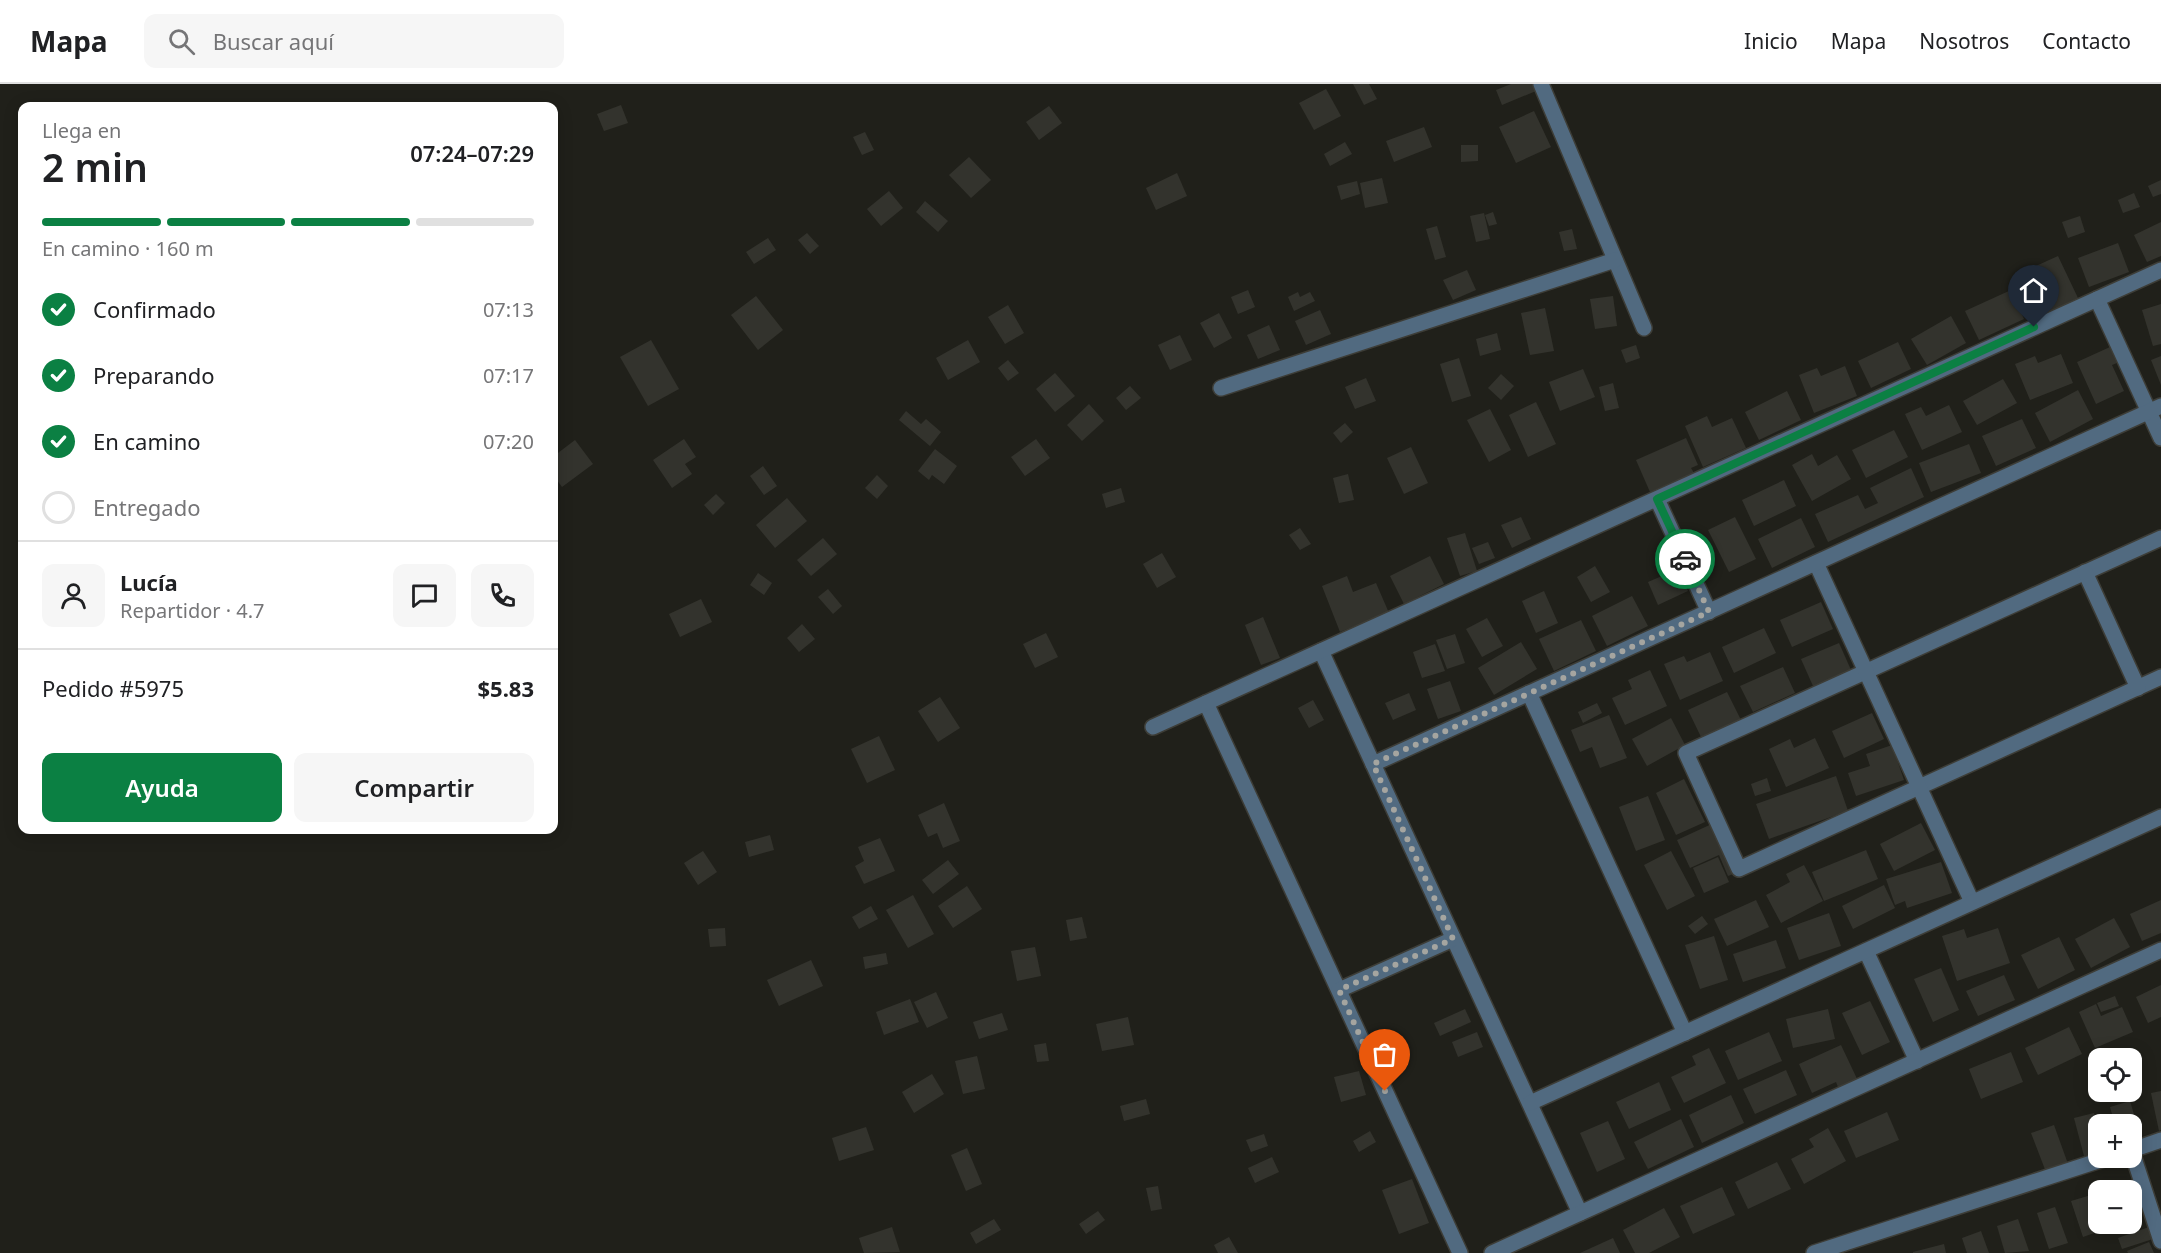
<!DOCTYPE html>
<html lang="es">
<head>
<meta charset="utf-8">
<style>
  body { margin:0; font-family:"Noto Sans",sans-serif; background:#f6f6f6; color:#202124; height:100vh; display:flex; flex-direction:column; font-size:22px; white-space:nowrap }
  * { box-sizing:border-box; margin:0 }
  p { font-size:20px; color:#757577 }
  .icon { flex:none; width:33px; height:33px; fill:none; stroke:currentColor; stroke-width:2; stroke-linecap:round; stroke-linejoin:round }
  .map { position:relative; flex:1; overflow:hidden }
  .drawer { position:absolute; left:18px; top:18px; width:540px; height:732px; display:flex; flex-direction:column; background:#fff; border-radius:12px; box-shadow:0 3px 15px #0003 }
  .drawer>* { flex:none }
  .fabs { position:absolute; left:2088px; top:964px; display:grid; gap:12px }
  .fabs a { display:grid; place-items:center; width:54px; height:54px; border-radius:12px; background:#fff; box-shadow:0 3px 15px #0003; font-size:30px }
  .pin { position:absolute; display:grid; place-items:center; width:51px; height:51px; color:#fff; margin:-62px -26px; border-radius:50% 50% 50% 0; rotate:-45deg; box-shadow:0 0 6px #0007 }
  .pin .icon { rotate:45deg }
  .courier { position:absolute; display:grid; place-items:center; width:60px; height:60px; margin:-30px; border:4px solid #0b8043; border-radius:50%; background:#fff; color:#222; box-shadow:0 2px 8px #0007 }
  .overview em { font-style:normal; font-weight:600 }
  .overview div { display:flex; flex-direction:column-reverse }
  .overview { display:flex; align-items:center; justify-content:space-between; height:102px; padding:0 24px }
  h1 { font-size:39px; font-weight:600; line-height:45px }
  .bar { display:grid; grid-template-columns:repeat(4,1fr); gap:9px 6px; align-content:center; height:72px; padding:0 24px }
  .bar i { height:8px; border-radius:4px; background:#e0e0e0 }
  .bar .active { background:#0b8043 }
  .bar p { grid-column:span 4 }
  .line { display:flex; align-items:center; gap:15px; padding:0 24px; border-top:2px solid #e0e0e0 }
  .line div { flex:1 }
  .round { display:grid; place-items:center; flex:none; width:63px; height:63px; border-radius:12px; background:#f6f6f6 }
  ol { padding:0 24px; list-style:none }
  li { display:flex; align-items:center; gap:18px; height:66px }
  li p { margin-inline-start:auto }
  li .icon { padding:6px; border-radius:50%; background:#0b8043; color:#fff; stroke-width:4 }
  li:last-child { color:#757577 }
  li i { width:33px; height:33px; border:3px solid #e0e0e0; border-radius:50% }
  .action { display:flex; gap:12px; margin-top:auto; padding:12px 24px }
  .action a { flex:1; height:69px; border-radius:12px; background:#0b8043; color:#fff; font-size:24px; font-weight:600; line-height:69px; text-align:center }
  .action a+a { background:#f6f6f6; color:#202124 }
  header { display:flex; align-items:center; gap:36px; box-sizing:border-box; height:84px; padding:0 30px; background:#fff; border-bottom:2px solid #e0e0e0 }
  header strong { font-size:28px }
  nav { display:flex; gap:33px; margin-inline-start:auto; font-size:21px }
  .search { width:420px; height:54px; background:#f6f6f6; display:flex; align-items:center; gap:15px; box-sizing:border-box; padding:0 21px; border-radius:12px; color:#757577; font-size:22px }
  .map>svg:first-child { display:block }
</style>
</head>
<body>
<header>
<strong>Mapa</strong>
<div class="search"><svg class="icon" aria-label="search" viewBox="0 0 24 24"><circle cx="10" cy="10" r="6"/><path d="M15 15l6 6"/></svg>Buscar aquí</div>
<nav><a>Inicio</a><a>Mapa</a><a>Nosotros</a><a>Contacto</a></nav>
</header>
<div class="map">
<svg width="2161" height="1169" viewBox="0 0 2161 1169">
  <rect width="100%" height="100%" fill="#20201a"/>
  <g fill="#33332d">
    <polygon points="1353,0 1369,0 1377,15 1364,21"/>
    <polygon points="1511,0 1534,0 1536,7 1502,21 1496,6"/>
    <polygon points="1326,5 1341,32 1314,46 1299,19"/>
    <polygon points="621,21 628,39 604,47 597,30"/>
    <polygon points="1049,22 1062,39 1039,56 1026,38"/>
    <polygon points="1534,27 1551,63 1516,79 1499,43"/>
    <polygon points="1424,43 1432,63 1394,78 1386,57"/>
    <polygon points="865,48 874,66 862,71 853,53"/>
    <polygon points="1345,58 1352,70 1330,82 1324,70"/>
    <polygon points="1461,61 1478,61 1478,77 1461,78"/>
    <polygon points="969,73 991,96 971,114 949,91"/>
    <polygon points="1177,89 1187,112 1156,126 1146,104"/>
    <polygon points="1382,94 1388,119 1365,124 1360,99"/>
    <polygon points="2161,96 2161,110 2153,113 2148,102"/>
    <polygon points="1357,97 1360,110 1341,116 1337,102"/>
    <polygon points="889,107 903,124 881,142 867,125"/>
    <polygon points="2134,109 2140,123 2123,129 2118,116"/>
    <polygon points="925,117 948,137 938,148 916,128"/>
    <polygon points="1493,128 1497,140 1489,142 1485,131"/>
    <polygon points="1484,129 1490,155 1476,158 1470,132"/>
    <polygon points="2080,132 2085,148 2068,154 2062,138"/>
    <polygon points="2161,138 2161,172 2147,178 2134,151"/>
    <polygon points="1437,142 1446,173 1435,176 1426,145"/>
    <polygon points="1572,145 1577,165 1564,167 1559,148"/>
    <polygon points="807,149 819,162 810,170 798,156"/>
    <polygon points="768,154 776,166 754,180 746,168"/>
    <polygon points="2118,159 2129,188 2089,203 2078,174"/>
    <polygon points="2058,172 2078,214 2038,233 2025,206 2032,203 2025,187"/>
    <polygon points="1467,186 1476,206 1453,216 1443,196"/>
    <polygon points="1248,206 1255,223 1238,230 1231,213"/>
    <polygon points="2011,206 2024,235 1979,256 1965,227"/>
    <polygon points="1298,208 1300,213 1310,208 1315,217 1294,227 1288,213"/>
    <polygon points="756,212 783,246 758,266 731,231"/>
    <polygon points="1613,212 1617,242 1595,245 1590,215"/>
    <polygon points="2161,220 2161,260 2153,262 2142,226"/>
    <polygon points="1008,221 1024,249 1005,260 988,233"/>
    <polygon points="1545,224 1554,267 1530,271 1521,229"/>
    <polygon points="1320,226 1331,250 1306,261 1295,237"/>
    <polygon points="1219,229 1232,254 1214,264 1200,239"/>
    <polygon points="1951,232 1966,259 1927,281 1911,255"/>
    <polygon points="1269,241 1280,266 1258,275 1247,251"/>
    <polygon points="1497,249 1501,266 1480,272 1476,255"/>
    <polygon points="1180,251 1192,276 1170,286 1158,261"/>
    <polygon points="651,256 679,305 648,322 620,273"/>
    <polygon points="968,256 980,278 948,296 936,274"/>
    <polygon points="1898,258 1911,285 1871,304 1858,277"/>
    <polygon points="1636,261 1640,274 1626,279 1621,266"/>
    <polygon points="2110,263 2117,279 2112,281 2124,307 2096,320 2077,278"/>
    <polygon points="2061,270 2073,299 2030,316 2015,280 2035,272 2038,279"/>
    <polygon points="2161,272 2161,301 2151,276"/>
    <polygon points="1459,274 1471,312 1452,318 1440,280"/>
    <polygon points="1008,276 1019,289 1008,297 998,284"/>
    <polygon points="1845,282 1857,312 1814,329 1799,291 1817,284 1821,292"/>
    <polygon points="1583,285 1595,313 1560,327 1549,298"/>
    <polygon points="1055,289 1075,312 1055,328 1036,305"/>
    <polygon points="1501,290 1514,302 1501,316 1488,304"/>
    <polygon points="1366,294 1376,317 1355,325 1345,303"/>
    <polygon points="2003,295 2017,319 1977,341 1963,317"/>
    <polygon points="1613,299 1619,324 1605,327 1599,303"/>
    <polygon points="1130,302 1141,314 1126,326 1116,314"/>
    <polygon points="2078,306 2093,335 2050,358 2035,329"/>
    <polygon points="1787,307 1801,336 1759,356 1745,328"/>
    <polygon points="1536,318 1556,360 1528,373 1509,331"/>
    <polygon points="1089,320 1104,337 1082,357 1067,341"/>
    <polygon points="1949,321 1962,348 1922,366 1905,330 1921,323 1926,332"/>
    <polygon points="1490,325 1511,366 1489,378 1467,336"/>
    <polygon points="906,327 921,340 926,335 941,348 930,362 899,336"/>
    <polygon points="1707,332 1712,343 1732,334 1746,364 1703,383 1685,342"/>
    <polygon points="2022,335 2036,364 1996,382 1982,352"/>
    <polygon points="1345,339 1353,348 1341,359 1333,349"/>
    <polygon points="1894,346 1908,373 1866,394 1852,366"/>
    <polygon points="1686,354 1698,381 1691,384 1694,389 1650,408 1636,376"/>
    <polygon points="684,355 696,373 685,380 692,390 672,404 653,376"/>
    <polygon points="1036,355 1050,374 1025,392 1011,373"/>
    <polygon points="575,356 593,380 562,403 554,392 554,372"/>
    <polygon points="1969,360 1981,389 1931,408 1919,379"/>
    <polygon points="1411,363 1428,399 1404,410 1387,374"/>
    <polygon points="935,365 957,382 944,400 932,391 929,396 918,387"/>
    <polygon points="1812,370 1818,382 1837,371 1851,395 1812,417 1792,381"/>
    <polygon points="763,382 777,402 764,411 750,392"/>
    <polygon points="1911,384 1924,413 1828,458 1815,430 1858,411 1865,425 1878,419 1870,404"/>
    <polygon points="1348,390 1354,416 1339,419 1333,394"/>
    <polygon points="877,391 888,402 877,415 865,404"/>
    <polygon points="1784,396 1796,422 1754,442 1742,416"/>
    <polygon points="1121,404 1125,418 1106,424 1102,410"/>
    <polygon points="716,410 725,419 713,431 704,421"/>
    <polygon points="787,414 807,437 775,464 756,441"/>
    <polygon points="1521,433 1531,455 1512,464 1501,441"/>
    <polygon points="1735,433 1756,475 1729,488 1708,446"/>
    <polygon points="1801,434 1815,463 1772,484 1758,455"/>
    <polygon points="1300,444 1311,460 1300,466 1289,451"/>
    <polygon points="1465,449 1477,487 1460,492 1447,454"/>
    <polygon points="823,454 837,470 811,492 797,476"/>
    <polygon points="1488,458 1495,474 1479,480 1472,464"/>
    <polygon points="1162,469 1176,493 1157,504 1143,480"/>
    <polygon points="1430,472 1444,500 1404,520 1390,492"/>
    <polygon points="1595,482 1610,508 1591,518 1577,493"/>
    <polygon points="1678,485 1688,507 1658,521 1648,498"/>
    <polygon points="758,489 772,499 764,511 750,501"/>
    <polygon points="1347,492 1353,508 1376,499 1389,529 1340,548 1322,502"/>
    <polygon points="828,505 842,522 833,530 818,513"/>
    <polygon points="1544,507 1558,539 1536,549 1522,517"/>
    <polygon points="1632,512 1648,542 1607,562 1592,532"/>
    <polygon points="701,515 712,538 680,553 669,530"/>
    <polygon points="1821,518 1833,545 1792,563 1780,536"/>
    <polygon points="1263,533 1280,574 1261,581 1245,541"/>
    <polygon points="1487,534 1503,562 1482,573 1466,545"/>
    <polygon points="1581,536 1596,567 1554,587 1539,555"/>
    <polygon points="802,540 815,555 799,568 787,554"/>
    <polygon points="1764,544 1776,569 1734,589 1722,563"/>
    <polygon points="1046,549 1058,573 1035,584 1023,560"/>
    <polygon points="1455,550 1465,579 1447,585 1436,556"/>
    <polygon points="1521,558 1537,585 1494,611 1478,584"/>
    <polygon points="1839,559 1851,586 1813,602 1801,575"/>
    <polygon points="1435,560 1445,587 1422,594 1413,568"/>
    <polygon points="1710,568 1723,597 1680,616 1664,580 1684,572 1687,578"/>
    <polygon points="1783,583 1795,609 1753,628 1740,602"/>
    <polygon points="1650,586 1667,622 1625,641 1612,614 1632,605 1628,596"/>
    <polygon points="1450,597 1461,627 1438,635 1427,605"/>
    <polygon points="1727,608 1741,636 1702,655 1688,626"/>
    <polygon points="1409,609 1416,626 1393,636 1385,619"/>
    <polygon points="940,613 960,644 938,658 918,627"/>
    <polygon points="1313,616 1324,636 1309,644 1298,624"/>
    <polygon points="1597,619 1602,629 1583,639 1578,628"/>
    <polygon points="1872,629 1884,655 1844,674 1832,647"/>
    <polygon points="1609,631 1627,674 1600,684 1592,663 1580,668 1571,646"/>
    <polygon points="1671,634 1685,661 1647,682 1632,655"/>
    <polygon points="879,652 895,686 867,699 851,665"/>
    <polygon points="1815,654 1829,684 1786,703 1769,665 1790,655 1794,664"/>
    <polygon points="1892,661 1904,696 1856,712 1848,689 1870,682 1866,670"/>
    <polygon points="1836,692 1848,727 1769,755 1756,720"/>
    <polygon points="1767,694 1771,707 1755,712 1751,700"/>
    <polygon points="1684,695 1705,738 1676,751 1656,709"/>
    <polygon points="1648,712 1665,756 1636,767 1619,723"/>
    <polygon points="944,719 960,757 943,764 937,749 928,753 918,731"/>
    <polygon points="1716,738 1739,788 1728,792 1719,771 1690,784 1677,756"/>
    <polygon points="1921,739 1935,766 1894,787 1880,760"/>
    <polygon points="770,751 774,766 749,773 745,758"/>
    <polygon points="880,754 895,787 864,800 855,782 864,777 858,763"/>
    <polygon points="1866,766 1878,795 1824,817 1812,788"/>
    <polygon points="703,767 717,788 698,801 684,779"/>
    <polygon points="1671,767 1695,812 1667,826 1644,781"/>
    <polygon points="1718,773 1729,798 1704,809 1693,784"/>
    <polygon points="948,776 959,790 933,810 922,796"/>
    <polygon points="1941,778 1952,809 1907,824 1905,817 1895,821 1886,795"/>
    <polygon points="1804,781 1823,817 1781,839 1766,811 1790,798 1786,790"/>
    <polygon points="1884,801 1895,824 1853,845 1842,822"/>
    <polygon points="967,802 982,825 953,844 938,822"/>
    <polygon points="913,811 934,850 908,864 886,826"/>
    <polygon points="1756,816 1769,843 1727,862 1714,835"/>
    <polygon points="2161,816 2161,849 2142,857 2130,830"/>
    <polygon points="871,822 878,835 859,845 852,833"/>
    <polygon points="1829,829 1841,862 1799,876 1787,844"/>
    <polygon points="1702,832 1708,840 1695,850 1688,842"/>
    <polygon points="1082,833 1087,854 1070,857 1066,836"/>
    <polygon points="2114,834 2130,863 2091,884 2075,855"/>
    <polygon points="725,844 726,862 710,863 708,845"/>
    <polygon points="1998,844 2010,879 1957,897 1942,852 1964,845 1967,854"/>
    <polygon points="1714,852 1728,896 1700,905 1685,861"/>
    <polygon points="2059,853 2075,886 2038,905 2021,871"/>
    <polygon points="1776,856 1786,884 1743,898 1733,870"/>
    <polygon points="1035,863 1041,892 1017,897 1011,867"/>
    <polygon points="886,869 888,880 865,885 863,873"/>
    <polygon points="811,876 823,902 779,922 767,896"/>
    <polygon points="1941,884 1959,926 1933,938 1914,895"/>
    <polygon points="2004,891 2015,916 1978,932 1966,907"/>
    <polygon points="2161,901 2161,933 2148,939 2136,913"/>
    <polygon points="936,908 948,934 927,944 914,918"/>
    <polygon points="2115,912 2119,922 2101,928 2097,919"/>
    <polygon points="910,915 919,938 884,951 876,928"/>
    <polygon points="1870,917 1890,958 1862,971 1842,929"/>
    <polygon points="2096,920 2101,932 2122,923 2133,948 2095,964 2079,928"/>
    <polygon points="1465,925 1471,938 1440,952 1434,939"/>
    <polygon points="1828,925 1835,955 1793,964 1786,935"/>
    <polygon points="1002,929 1008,946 979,955 973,938"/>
    <polygon points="1128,933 1134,961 1102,967 1096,940"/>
    <polygon points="2069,943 2082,970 2038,991 2025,964"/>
    <polygon points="1477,948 1483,963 1458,973 1452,958"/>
    <polygon points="1769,948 1782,977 1738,996 1725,967"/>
    <polygon points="1046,959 1049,977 1037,978 1034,961"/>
    <polygon points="1841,961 1859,999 1840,1008 1836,998 1812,1009 1799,980"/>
    <polygon points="1709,964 1726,999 1684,1019 1671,993 1696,981 1692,972"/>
    <polygon points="2011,968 2023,998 1981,1015 1969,985"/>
    <polygon points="977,972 985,1005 963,1010 955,977"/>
    <polygon points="1786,986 1797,1011 1755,1030 1743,1005"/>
    <polygon points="1359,987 1366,1011 1341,1018 1334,993"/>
    <polygon points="932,990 944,1010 914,1029 902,1008"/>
    <polygon points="1659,998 1671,1026 1629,1045 1616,1018"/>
    <polygon points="2161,1007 2161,1046 2159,1047 2151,1009"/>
    <polygon points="1731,1011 1744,1039 1702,1059 1689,1031"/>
    <polygon points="1146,1015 1150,1030 1124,1037 1120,1022"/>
    <polygon points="2130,1017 2141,1054 2132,1056 2132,1041 2115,1041 2110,1023"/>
    <polygon points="1887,1028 1899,1056 1856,1074 1844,1047"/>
    <polygon points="2094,1029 2098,1047 2098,1068 2084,1072 2074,1034"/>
    <polygon points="1681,1035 1694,1063 1648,1085 1634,1058"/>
    <polygon points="1608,1037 1625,1075 1597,1088 1580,1049"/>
    <polygon points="2054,1041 2068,1080 2046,1088 2031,1049"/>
    <polygon points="866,1043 874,1066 839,1077 832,1054"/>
    <polygon points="1828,1044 1846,1077 1804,1100 1791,1075 1814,1063 1809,1055"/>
    <polygon points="1370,1047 1376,1058 1359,1068 1353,1057"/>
    <polygon points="1264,1050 1268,1062 1251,1068 1246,1056"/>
    <polygon points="967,1064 982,1100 966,1107 951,1071"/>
    <polygon points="1272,1073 1279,1088 1255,1099 1248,1084"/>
    <polygon points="1777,1078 1791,1105 1748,1125 1735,1098"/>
    <polygon points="1412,1095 1429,1139 1399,1150 1382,1106"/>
    <polygon points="2132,1099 2141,1134 2132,1136 2132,1107 2112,1107 2112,1104"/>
    <polygon points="1158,1102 1162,1125 1151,1127 1146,1104"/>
    <polygon points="1722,1103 1735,1131 1693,1150 1680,1122"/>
    <polygon points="2091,1111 2098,1133 2098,1140 2101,1140 2103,1146 2083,1153 2071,1117"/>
    <polygon points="2055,1123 2068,1159 2049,1165 2037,1129"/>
    <polygon points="1664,1124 1680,1153 1649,1169 1635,1169 1623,1146"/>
    <polygon points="1098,1127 1105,1136 1086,1150 1079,1140"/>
    <polygon points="994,1135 1001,1146 976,1160 970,1149"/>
    <polygon points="2018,1135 2029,1167 2005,1169 1997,1142"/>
    <polygon points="892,1143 900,1168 864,1169 859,1154"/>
    <polygon points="2149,1143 2153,1155 2122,1165 2118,1154"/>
    <polygon points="1981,1147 1989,1169 1967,1169 1962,1154"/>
    <polygon points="1229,1153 1238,1169 1218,1169 1214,1161"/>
    <polygon points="1613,1154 1620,1169 1580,1169"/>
    <polygon points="2149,1158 2154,1169 2128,1169 2127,1167"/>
    <polygon points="1944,1160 1946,1169 1913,1169 1913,1168"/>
  </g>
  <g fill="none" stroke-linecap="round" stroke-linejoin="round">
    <g stroke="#3d3d37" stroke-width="18">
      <g id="street">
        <polyline points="1541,0 1644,244"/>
        <polyline points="2097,215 2161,354"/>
        <polyline points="1221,304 1615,176"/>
        <polyline points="1657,415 1709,528"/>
        <polyline points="2161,454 1686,669 1739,785 2161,593"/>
        <polyline points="1816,479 1972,818"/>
        <polyline points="2085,488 2138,604"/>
        <polyline points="1321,567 1580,1129"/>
        <polyline points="1529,609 1685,949"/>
        <polyline points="1206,619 1460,1169"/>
        <polyline points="1153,643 2161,186"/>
        <polyline points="1373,680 2161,322"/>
        <polyline points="1866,867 1917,977"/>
        <polyline points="1339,906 1453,855"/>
        <polyline points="1530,1019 2161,733"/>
        <polyline points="2132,1066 2161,1056"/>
        <polyline points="2132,1068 2161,1157"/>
        <polyline points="1492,1169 2161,866"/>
        <polyline points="1814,1169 2107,1074"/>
      </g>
    </g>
    <use href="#street" stroke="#516a80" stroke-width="15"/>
  </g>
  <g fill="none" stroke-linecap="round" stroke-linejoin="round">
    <polyline stroke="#a5a5a0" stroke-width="6" stroke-dasharray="0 10.8" points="1385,1007 1339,906 1453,855 1373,680 1709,528 1685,475"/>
    <polyline stroke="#0b8043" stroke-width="8" points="1685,475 1657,415 2034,243"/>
  </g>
</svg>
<div class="fabs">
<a><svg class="icon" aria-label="locate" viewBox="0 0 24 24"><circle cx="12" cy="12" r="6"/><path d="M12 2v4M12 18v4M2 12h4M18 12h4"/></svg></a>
<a>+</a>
<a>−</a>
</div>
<div class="pin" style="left:1385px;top:1007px;background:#ea580c"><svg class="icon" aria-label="bag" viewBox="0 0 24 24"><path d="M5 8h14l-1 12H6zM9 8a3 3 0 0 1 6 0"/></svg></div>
<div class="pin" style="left:2034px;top:243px;background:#1f2937"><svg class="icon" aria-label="home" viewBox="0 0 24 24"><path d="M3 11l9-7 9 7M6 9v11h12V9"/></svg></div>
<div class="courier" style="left:1685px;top:475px"><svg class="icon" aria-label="car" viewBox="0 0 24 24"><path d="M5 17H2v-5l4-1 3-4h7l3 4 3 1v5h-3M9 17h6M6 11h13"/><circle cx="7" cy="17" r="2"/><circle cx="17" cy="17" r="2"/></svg></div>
<section class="drawer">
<div class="overview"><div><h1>2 min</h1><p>Llega en</p></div><em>07:24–07:29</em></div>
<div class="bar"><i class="active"></i><i class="active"></i><i class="active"></i><i></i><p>En camino · 160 m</p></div>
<ol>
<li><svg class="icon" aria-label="check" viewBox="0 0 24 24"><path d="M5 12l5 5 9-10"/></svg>Confirmado<p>07:13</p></li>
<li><svg class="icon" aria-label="check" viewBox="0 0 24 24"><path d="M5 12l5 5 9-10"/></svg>Preparando<p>07:17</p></li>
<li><svg class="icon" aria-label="check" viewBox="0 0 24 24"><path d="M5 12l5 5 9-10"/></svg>En camino<p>07:20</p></li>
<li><i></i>Entregado</li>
</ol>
<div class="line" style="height:108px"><a class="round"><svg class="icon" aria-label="person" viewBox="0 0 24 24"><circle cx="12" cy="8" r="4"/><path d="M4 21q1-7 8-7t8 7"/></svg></a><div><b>Lucía</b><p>Repartidor · 4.7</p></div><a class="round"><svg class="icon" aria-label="chat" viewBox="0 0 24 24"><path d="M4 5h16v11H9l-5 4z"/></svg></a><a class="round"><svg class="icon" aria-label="phone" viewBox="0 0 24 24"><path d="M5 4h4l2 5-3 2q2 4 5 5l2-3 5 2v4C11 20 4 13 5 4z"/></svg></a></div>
<div class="line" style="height:78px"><div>Pedido #5975</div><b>$5.83</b></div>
<div class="action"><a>Ayuda</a><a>Compartir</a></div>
</section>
</div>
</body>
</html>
